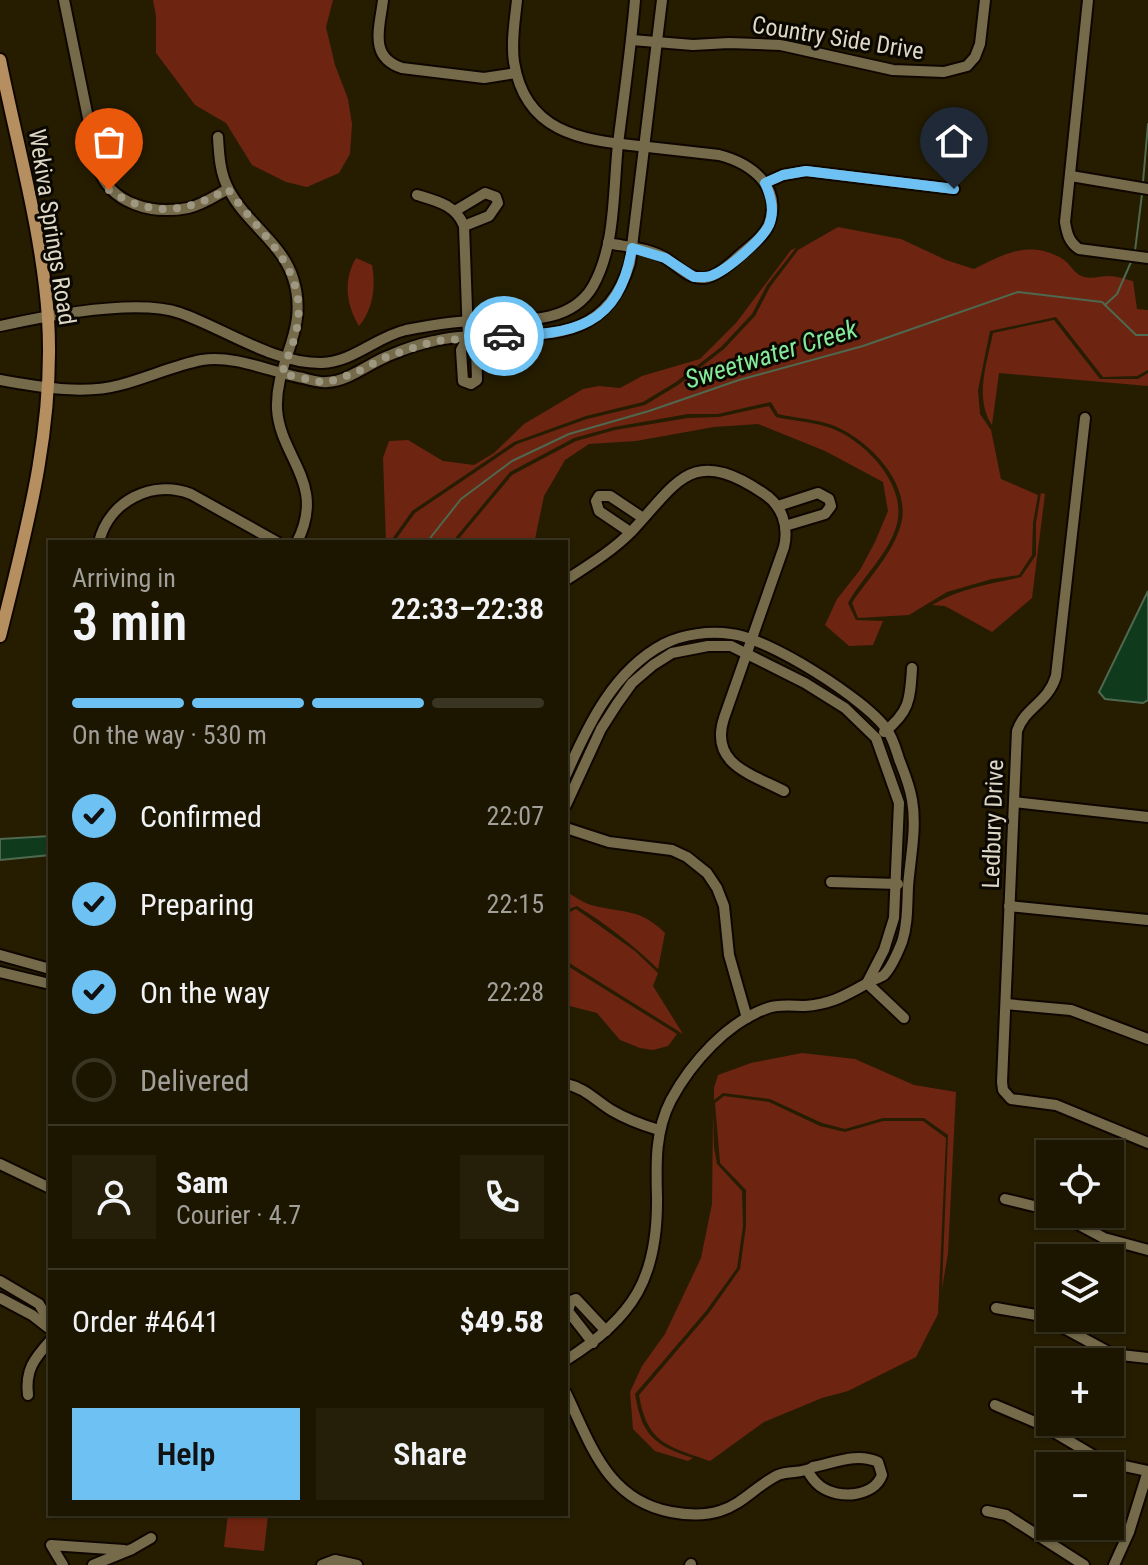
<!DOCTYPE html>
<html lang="en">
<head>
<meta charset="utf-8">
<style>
  body { margin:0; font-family:"Roboto Condensed",sans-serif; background:#251f0a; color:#f1f3f6; height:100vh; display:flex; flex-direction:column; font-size:30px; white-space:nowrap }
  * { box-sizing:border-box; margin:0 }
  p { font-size:26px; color:#a09f99 }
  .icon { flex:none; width:44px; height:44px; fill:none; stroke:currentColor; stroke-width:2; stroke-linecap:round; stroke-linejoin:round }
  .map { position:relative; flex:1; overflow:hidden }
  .details { position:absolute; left:48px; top:540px; width:520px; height:976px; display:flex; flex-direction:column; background:#1c1600; border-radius:0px; box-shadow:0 2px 6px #0004,0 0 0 2px #3a3522 }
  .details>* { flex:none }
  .buttons { position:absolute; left:1036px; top:1140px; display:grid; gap:16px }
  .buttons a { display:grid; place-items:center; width:88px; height:88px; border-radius:0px; background:#1c1600; box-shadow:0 2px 6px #0004,0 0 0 2px #3a3522; font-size:40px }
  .pin { position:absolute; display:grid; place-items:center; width:68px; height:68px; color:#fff; margin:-82px -34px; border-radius:50% 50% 50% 0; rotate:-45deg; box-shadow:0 0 8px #0007 }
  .pin .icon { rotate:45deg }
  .courier { position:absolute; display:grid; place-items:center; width:80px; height:80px; margin:-40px; border:6px solid #6dc2f3; border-radius:50%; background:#fff; color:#222; box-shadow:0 2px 10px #0007 }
  .overview em { font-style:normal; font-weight:600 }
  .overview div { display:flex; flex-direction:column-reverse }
  .overview { display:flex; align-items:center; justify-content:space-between; height:136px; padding:0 24px }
  h1 { font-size:52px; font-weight:600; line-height:60px }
  .bar { display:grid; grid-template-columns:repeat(4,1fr); gap:12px 8px; align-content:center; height:96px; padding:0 24px }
  .bar i { height:10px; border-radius:6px; background:#3a3522 }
  .bar .active { background:#6dc2f3 }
  .bar p { grid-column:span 4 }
  .line { display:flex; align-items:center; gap:20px; padding:0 24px; border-top:2px solid #3a3522 }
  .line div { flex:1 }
  .round { display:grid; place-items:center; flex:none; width:84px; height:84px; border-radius:0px; background:#251f0a }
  ol { padding:0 24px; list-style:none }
  li { display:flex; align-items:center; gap:24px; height:88px }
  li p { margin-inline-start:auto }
  li .icon { padding:8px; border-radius:50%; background:#6dc2f3; color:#111; stroke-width:4 }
  li:last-child { color:#a09f99 }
  li i { width:44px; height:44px; border:4px solid #3a3522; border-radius:50% }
  .action { display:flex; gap:16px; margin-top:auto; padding:16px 24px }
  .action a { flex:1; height:92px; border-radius:0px; background:#6dc2f3; color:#111; font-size:32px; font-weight:600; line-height:92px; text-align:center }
  .action a+a { background:#251f0a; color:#f1f3f6 }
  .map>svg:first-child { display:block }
</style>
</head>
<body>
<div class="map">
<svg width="1148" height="1565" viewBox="0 0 1148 1565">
  <rect width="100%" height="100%" fill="#261d00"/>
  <g fill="#6d2411">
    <polygon points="153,0 333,0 326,27 335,65 348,99 352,124 350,154 339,173 307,187 286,182 252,165 226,123 195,105 156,53 156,16"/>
    <path d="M838,227L901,239L946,260L974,269C1004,254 1029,240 1061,258C1071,263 1073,274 1084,277C1092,279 1101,276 1109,276C1117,276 1125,279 1133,281L1137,309L1148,310V370L1137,376L1103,377L1056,317L990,331L978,390L980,414L991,430L1001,479L1038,495L1033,523L1032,555L1019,575L992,579L947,592L909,615L858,618L852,603C868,578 893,554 901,524C912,483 867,438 832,425C815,419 795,418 778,414L771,402L718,414H688L614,427L574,438L510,472L452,542H394L415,513L517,444L587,419L645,405L678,385L724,349L755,316L770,287L798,250Z"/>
    <polygon points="796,248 767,285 752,314 721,347 676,382 643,402 586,416 514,442 412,511 390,542 386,542 383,458 389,441 408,440 443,461 474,465 494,453 524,424 583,389 599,386 620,388 642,376 700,359 736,323 791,250"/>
    <path d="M356,258L372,265C376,287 373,309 359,326C346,305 343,280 356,258Z"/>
    <path d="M1054,320L1100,379H1138L1148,373V386L999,373L992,425C974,398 987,363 993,333Z"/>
    <path d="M769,406L776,417C794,421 814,422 831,428C865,441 907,484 897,524C889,554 863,576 848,603L856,620L883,621L873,645L849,646L825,625L837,599L860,570L875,542L888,511L883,482L825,451L758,424L714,427L636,441L589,444L565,460L544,496L535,539L528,542H456L512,475L576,441L615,430L688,418L719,417Z"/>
    <path d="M1041,493L1045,494L1032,598L992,632L945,606L932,605C960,588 990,584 1021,577L1036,555V523Z"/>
    <path d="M566,891C573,896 581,901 588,904C620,914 638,906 665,933L658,969C633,945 606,924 577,906L566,910Z"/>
    <polygon points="576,909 635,951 658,973 653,986 683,1034 566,961 566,914"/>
    <polygon points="566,965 677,1034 668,1046 653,1050 640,1048 620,1040 597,1013 566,1005"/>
    <polygon points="802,1053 855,1059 914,1085 956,1092 948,1253 942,1289 948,1135 924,1118 883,1118 845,1129 822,1123 770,1099 723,1093 714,1100 714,1088 718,1075 751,1063"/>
    <path d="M724,1096L769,1102L820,1126L845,1132L883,1121H923L946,1138L938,1314L916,1357L848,1391L822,1398L764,1422L710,1461C667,1446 647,1443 639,1395L709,1313L740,1269L746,1226V1190L720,1163L715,1103Z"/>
    <path d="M713,1113L714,1147L717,1164L742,1191L743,1226L737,1268L706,1311L635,1394C642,1435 653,1445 693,1458L688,1461L655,1451L633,1429L630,1392L642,1366L665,1334L701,1258L712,1204Z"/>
    <polygon points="228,1514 268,1515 264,1551 224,1547"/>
  </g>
  <g fill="#103a1c" stroke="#4e694f" stroke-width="2">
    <polygon points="1148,591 1148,700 1143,703 1105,699 1099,692"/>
    <polygon points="50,836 50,855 0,860 0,839"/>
  </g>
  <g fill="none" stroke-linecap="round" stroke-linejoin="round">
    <g stroke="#4e694f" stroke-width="2">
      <polyline points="1143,182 1148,124"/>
      <polyline points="1135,251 1142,194"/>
      <polyline points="1105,305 1117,294 1131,262"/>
      <polyline points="427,542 461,499 512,461 569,434 649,411 739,380 863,346 1018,292 1102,302 1136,335 1148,335"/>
    </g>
    <g stroke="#0f0600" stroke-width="14">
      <g id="minor">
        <path d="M64,0L98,167C110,204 152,215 188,208C202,205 215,196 228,189"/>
        <path d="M383,0C380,27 368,57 402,68L484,78L516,73"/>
        <path d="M517,0C515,20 511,41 514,62C525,132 580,140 639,146C666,149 692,152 719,155C750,163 783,186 769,224C764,237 750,246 740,255C730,264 718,276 704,278C689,279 679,267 667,259C650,248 627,247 608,243"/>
        <path d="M1088,0L1065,222C1067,234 1069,242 1079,249L1148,258"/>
        <polyline points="632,40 693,45 729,43 781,45 893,70 944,72 967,66 975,57 980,44 985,0"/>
        <path d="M218,137C219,155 220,174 229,190C246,223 282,243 293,278C310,331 275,360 277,409C280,458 327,483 297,542"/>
        <polyline points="1071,176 1148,189"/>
        <polyline points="765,183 783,175 806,171 954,189"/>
        <path d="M417,195C437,201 456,205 464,226L468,337L461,350L463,381L471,384L477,380L476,347L468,337"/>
        <polyline points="455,211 485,193 496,197 498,203 489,216 464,226"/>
        <path d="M0,326C46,316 136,298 180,313C223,328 274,364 322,363C353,362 376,337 406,330C427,326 450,322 471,321C512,319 569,328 593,286C616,245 613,190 618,144C624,96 631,48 635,0"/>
        <path d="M0,380C38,387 83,395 120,385C147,378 175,365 202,360C236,355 270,372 303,378C310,380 320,383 327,382C349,381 368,364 388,356C402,350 419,344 434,341C511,323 599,364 630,263L662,0"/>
        <path d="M1085,418L1056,676C1048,703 1025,707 1017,731L1002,1082L1003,1090L1011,1099L1056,1105L1148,1143"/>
        <polyline points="778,506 818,493 829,499 831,506 825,514 785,526"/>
        <polyline points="630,532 599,511 596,501 599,496 610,496 643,518"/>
        <path d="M99,542C109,501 152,479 191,494L277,542"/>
        <path d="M566,580C589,565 612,551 631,532C678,482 691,445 763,493C782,505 789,526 784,547L724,718C709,764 751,774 784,791"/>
        <path d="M884,732C910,712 910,699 912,668"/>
        <path d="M566,775C588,725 614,670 664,644C683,634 710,631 731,634C767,637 867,700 887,730C893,738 896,750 899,759C904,772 910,786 912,800C917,828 910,859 908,887C907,905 908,924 902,942C898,952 892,967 884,975C880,978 872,980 868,983C845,995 833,1004 805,1006C793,1006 779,1004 768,1008C727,1022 691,1063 671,1100C655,1131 656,1163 657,1197C658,1278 634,1317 566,1360"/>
        <polyline points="1014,802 1148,817"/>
        <polyline points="566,805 601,729 617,704 632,683 653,665 672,653 708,646 731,646 805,683 845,708 876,738 899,803 894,918 884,950 867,983"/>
        <polyline points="566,828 609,842 672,850 687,857 707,873 717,888 724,906 729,955 747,1018"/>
        <polyline points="831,882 898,884"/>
        <polyline points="1009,906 1148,920"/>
        <polyline points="0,955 50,969"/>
        <polyline points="0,972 50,984"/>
        <polyline points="867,983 904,1018"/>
        <polyline points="1006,1004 1071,1010 1148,1039"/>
        <path d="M566,1084C585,1088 595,1100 611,1110C626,1119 642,1125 659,1130"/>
        <polyline points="0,1164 50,1188"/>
        <polyline points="1005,1199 1050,1210"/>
        <polyline points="1059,1214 1104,1238 1148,1250"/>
        <polyline points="0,1281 39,1304 50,1323"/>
        <polyline points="0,1298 32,1315 50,1329"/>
        <polyline points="996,1308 1042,1316 1112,1354 1148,1358"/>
        <polyline points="593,1343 568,1311 571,1301 576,1299 606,1331"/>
        <path d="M566,1393C591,1445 607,1500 671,1512C687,1515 704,1516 720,1511C743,1504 757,1485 778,1475C790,1470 803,1474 813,1467C834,1463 857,1452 878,1462L882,1475C874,1497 839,1500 820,1486C815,1482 811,1477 808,1471"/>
        <path d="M28,1395C25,1370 34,1359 50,1341"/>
        <polyline points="995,1405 1042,1425 1096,1457 1115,1464 1148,1471"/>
        <polyline points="987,1511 1006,1515 1084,1565"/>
        <polyline points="63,1565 51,1545 124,1550"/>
        <polyline points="93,1565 132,1549 151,1538"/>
        <polyline points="322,1565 335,1560 357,1565"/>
        <polyline points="690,1565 691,1564"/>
        <polyline points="1114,1565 1129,1532 1148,1471"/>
      </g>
    </g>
    <g stroke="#0f0600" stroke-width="16">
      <path id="major" d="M0,60C17,145 42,231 48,318C55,427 26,532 0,636"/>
    </g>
    <use href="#minor" stroke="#756b4b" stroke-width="10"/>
    <use href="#major" stroke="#b68f60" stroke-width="12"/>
  </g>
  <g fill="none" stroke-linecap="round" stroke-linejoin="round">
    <path stroke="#9e9781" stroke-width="8" stroke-dasharray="0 14.4" d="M109,190C151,218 186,213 228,189C256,231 305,264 298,321C296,340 287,356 282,374L326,383L355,373L388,356L435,341L504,336"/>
    <path stroke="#6dc2f3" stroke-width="10" d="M504,336C574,334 619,327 632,248L665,258L694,277C701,277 707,278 713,275C728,269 762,240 769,225C775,211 771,196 765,183L783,175L806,171L954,189"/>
  </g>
  <g text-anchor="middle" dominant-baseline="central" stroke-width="6" stroke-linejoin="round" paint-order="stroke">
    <g font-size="24" fill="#ded8c7" stroke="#0b0701">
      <text transform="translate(838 38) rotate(9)">Country Side Drive</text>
      <text transform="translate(52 227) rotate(81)">Wekiva Springs Road</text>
      <text transform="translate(993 824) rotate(-88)">Ledbury Drive</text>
    </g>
    <g font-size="26" font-style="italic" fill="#83eb9b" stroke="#0b0701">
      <text transform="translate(771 354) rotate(-17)">Sweetwater Creek</text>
    </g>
  </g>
</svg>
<div class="buttons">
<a><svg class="icon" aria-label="locate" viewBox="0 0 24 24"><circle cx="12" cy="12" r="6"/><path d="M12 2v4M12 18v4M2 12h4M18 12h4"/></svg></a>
<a><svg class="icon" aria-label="layers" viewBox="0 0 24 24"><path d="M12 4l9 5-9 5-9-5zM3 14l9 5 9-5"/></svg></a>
<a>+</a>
<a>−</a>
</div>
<div class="pin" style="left:109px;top:190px;background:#ea580c"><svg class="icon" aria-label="bag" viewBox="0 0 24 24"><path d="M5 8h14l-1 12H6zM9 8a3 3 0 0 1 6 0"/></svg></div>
<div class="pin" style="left:954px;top:189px;background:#1f2937"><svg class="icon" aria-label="home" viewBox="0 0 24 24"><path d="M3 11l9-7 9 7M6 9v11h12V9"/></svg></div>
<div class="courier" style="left:504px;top:336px"><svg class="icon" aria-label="car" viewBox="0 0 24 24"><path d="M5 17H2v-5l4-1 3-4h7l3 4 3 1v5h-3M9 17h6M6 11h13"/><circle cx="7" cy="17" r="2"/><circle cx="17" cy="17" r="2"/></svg></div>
<section class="details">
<div class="overview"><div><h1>3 min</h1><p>Arriving in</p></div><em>22:33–22:38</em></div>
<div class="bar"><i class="active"></i><i class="active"></i><i class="active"></i><i></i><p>On the way · 530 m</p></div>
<ol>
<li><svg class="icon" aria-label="check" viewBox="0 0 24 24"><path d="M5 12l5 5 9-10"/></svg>Confirmed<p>22:07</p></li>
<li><svg class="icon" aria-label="check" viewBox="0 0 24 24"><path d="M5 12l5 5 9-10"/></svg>Preparing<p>22:15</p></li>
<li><svg class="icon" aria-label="check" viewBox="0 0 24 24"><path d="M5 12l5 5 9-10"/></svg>On the way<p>22:28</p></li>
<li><i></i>Delivered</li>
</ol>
<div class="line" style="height:144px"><a class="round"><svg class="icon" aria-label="person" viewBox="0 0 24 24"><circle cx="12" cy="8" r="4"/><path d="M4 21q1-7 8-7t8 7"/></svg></a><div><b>Sam</b><p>Courier · 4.7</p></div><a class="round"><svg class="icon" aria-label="phone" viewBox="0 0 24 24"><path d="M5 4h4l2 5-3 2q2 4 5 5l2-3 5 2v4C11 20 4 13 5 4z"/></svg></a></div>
<div class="line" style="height:104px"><div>Order #4641</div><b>$49.58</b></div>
<div class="action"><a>Help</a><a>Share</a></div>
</section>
</div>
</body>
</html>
